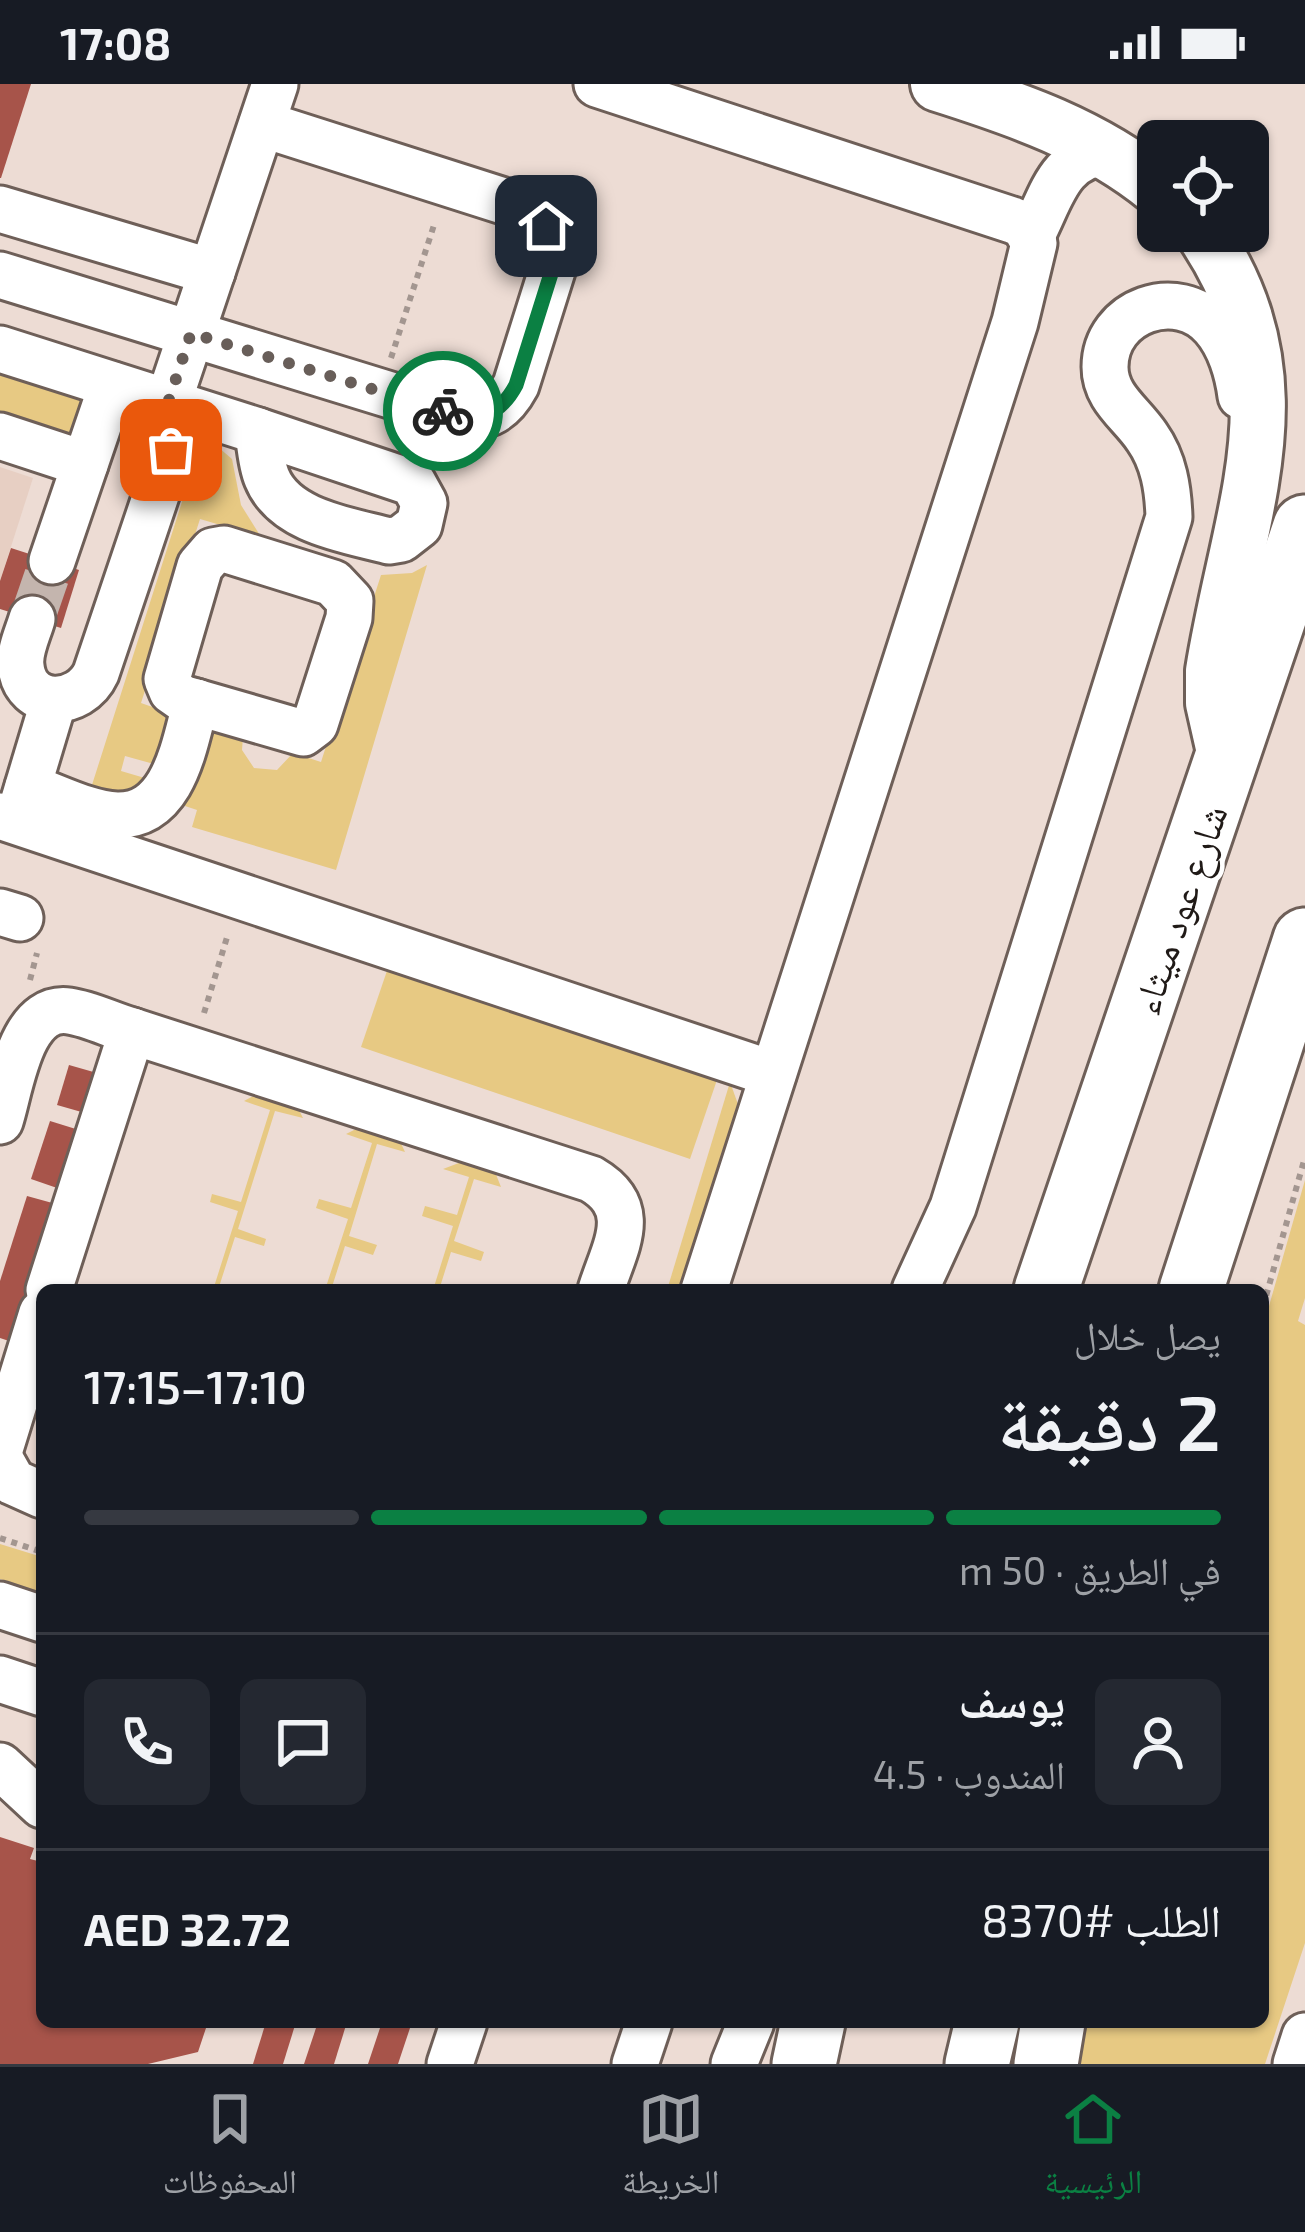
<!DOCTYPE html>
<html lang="ar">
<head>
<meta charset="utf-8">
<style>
  body { margin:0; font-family:"Exo 2","Noto Naskh Arabic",sans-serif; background:#242831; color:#f1f3f6; direction:rtl; height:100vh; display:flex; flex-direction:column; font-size:45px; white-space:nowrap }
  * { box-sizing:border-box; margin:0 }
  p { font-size:39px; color:#9ea1a6 }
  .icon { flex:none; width:66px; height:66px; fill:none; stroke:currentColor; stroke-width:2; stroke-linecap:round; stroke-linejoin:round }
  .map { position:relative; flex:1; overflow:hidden; direction:ltr }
  .panel { position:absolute; left:36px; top:1200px; width:1233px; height:744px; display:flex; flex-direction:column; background:#171b24; border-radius:18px; box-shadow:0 3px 9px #0004; direction:rtl }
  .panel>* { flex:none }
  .fabs { position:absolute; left:1137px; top:36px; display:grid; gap:24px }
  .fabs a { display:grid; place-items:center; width:132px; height:132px; border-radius:18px; background:#171b24; box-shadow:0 3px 9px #0004; font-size:60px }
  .pin { position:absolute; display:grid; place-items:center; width:102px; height:102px; color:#fff; margin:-51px; border-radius:24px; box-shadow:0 6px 18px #0006 }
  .courier { position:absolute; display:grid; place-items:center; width:120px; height:120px; margin:-60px; border:9px solid #0b8043; border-radius:50%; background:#fff; color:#222; box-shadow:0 3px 15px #0007 }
  .head em { font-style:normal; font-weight:600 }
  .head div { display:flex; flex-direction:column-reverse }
  .head { display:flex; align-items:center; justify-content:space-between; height:204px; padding:0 48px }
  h1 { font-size:78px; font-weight:600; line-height:90px }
  .bar { display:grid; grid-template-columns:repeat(4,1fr); gap:18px 12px; align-content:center; height:144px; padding:0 48px }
  .bar i { height:15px; border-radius:9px; background:#363941 }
  .bar .active { background:#0b8043 }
  .bar p { grid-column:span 4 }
  .line { display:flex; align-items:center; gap:30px; padding:0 48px; border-top:3px solid #363941 }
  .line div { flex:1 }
  .round { display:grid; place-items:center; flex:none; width:126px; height:126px; border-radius:18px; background:#242831 }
  .status { display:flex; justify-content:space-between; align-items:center; height:84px; padding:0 60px; background:#171b24; direction:ltr }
  .status svg { height:33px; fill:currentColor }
  .dock { display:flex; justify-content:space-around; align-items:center; height:168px; border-top:3px solid #363941; background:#171b24; font-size:33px; color:#9ea1a6 }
  .dock a { display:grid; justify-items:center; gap:6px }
  .dock .active { color:#0b8043 }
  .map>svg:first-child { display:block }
</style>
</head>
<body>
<div class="status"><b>17:08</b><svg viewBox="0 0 49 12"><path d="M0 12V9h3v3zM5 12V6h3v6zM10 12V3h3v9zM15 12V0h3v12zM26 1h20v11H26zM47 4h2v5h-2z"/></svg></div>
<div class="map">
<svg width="1305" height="1980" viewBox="0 0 1305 1980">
  <rect width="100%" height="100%" fill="#eddcd4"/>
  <polygon fill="#e7cfc3" points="0,383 33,394 0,497"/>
  <g fill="#e7c983">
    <polygon points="0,283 90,312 75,359 0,335"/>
    <polygon points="218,363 232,375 241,421 261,453 200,435 141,619 175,631 161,682 125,672 121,687 155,697 130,712 91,704 195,377 208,364"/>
    <polygon points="427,481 336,786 192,743 197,726 182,721 206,641 243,653 242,666 254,684 277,686 293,669 321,678 381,491 412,489"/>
    <polygon points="390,878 719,990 690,1075 361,963"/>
    <polygon points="730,998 739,1023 682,1206 667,1206"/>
    <polygon points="257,1010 296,1020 303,1034 275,1027 238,1145 266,1155 264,1162 235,1153 218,1206 213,1206 238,1127 210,1118 212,1110 241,1118 270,1026 244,1017"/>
    <polygon points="360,1043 398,1053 405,1068 377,1060 349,1152 377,1161 373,1171 345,1162 331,1206 325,1206 348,1135 316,1124 319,1115 351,1124 372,1059 346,1050"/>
    <polygon points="464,1077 495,1088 501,1103 474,1095 454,1157 484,1168 481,1177 451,1168 439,1206 433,1206 453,1142 422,1132 425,1122 457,1131 469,1093 443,1085"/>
    <polygon points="1305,1096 1305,1214 1298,1237 1305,1241 1305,1859 1265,1980 1077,1980 1084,1938 1263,1938 1263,1243"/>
    <polygon points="0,1460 42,1473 42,1509 0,1495"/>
  </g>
  <g fill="#a7544a">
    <polygon points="0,0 31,0 1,94 0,94"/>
    <polygon points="11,464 79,486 61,544 0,525 0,497"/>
    <polygon points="69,981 97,989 85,1029 57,1021"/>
    <polygon points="50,1037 79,1046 60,1105 31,1095"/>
    <polygon points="27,1112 56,1120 12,1258 0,1254 0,1197"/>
    <polygon points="0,1753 34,1764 30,1775 38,1777 42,1771 42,1938 208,1938 198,1968 148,1980 0,1980"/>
    <polygon points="266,1938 296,1938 283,1980 253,1980"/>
    <polygon points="318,1938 347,1938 334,1980 304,1980"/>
    <polygon points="382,1938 412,1938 398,1980 368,1980"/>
  </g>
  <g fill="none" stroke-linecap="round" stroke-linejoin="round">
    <polyline stroke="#c4b5ae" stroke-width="45" stroke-dasharray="45 22" stroke-linecap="butt" points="32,535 52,477"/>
    <g stroke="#6e5f58" stroke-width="51">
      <g id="minor">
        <polyline points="597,0 1012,136 1024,141 1034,159 1015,238 704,1206"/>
        <polyline points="0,125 212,188"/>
        <path d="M1032,151C1053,110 1058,73 1109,67"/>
        <path d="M0,191L452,330C483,337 501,329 516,301L555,177C552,149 542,134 516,121L262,40"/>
        <polyline points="0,265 258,347"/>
        <polyline points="168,319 275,0"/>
        <path d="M258,347L413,399L424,419L419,441L401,455L389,457C348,446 285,438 267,394C261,380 260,362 258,347Z"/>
        <polyline points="0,352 85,380"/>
        <polygon points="224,465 333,499 350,517 349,534 315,640 303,649 182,614 172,607 167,595 200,482 213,467"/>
        <polyline points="52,477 112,301"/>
        <path d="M32,535C28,549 19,567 21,582C25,626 80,624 96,589L185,325"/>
        <path d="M28,703C55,712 88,730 117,731C175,732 184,660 196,618"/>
        <polyline points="20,729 54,616"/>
        <polyline points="0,732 773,990"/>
        <polyline points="0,828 20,834"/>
        <path d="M0,1037C11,1003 20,920 69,927C90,930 111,941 132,947"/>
        <path d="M49,1206L132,947L591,1095C641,1124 615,1162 601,1206"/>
        <path d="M915,1206L953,1123L1169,433C1168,405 1164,377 1147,353C1131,329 1105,314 1105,283C1105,226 1178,201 1214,243C1230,261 1238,289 1241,312"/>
        <polyline points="0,1365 42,1229"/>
        <polyline points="0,1375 13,1398 42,1411"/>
        <polyline points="0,1521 42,1535"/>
        <polyline points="0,1595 42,1609"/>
        <polyline points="0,1682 42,1721"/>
        <polyline points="450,1980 464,1938"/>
        <polyline points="635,1980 649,1938"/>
        <polyline points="734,1980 751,1938"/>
        <polyline points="1296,1980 1305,1952"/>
      </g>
    </g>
    <g stroke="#6e5f58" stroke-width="60">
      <g id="major">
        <path d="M938,0C1017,25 1093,51 1158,104"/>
        <path d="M1202,147C1305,297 1239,424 1213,587V619L1227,681"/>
      </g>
    </g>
    <g stroke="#6e5f58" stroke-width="69">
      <g id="highway">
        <polyline points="1046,1206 1305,443"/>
        <polyline points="1191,1206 1305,856"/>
        <polyline points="804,1980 813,1938"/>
        <polyline points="977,1980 987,1938"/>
        <polyline points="1046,1980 1053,1938"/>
      </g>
    </g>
    <g stroke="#a39690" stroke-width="6" stroke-dasharray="6 6" stroke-linecap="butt">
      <polyline points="391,274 435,138"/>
      <polyline points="30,896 37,869"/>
      <polyline points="204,929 228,850"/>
      <polyline points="1263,1223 1305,1073"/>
      <polyline points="0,1454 42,1468"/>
    </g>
    <use href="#minor" stroke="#fff" stroke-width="45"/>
    <use href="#major" stroke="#fff" stroke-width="54"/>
    <use href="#highway" stroke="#fff" stroke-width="63"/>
  </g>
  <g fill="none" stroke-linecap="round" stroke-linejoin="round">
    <polyline stroke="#685e59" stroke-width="12" stroke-dasharray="0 21.6" points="171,366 185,325 168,319 191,249 443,327"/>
    <path stroke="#0b8043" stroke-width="15" d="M443,327C476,338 499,333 516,301L555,177L554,159L546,142"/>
  </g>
  <g text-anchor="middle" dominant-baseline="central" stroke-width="9" stroke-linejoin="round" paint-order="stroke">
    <g font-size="39" fill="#201a17" stroke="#fff">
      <text transform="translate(1178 825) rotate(-71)">شارع عود ميثاء</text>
    </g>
  </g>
</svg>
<div class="fabs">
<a><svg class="icon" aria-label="locate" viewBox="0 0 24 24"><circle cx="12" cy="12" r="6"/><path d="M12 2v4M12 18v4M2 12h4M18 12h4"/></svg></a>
</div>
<div class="pin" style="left:171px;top:366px;background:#ea580c"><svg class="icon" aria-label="bag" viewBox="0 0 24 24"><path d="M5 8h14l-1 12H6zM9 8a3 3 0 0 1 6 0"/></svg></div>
<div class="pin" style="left:546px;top:142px;background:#1f2937"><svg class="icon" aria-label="home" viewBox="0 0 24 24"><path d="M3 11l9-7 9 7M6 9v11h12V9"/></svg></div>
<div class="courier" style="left:443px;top:327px"><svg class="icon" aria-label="bike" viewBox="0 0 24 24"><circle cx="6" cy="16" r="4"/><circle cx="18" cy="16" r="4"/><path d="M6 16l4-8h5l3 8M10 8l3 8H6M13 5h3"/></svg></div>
<section class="panel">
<div class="head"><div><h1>2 دقيقة</h1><p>يصل خلال</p></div><em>17:10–17:15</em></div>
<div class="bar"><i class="active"></i><i class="active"></i><i class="active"></i><i></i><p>في الطريق · 50 m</p></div>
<div class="line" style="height:216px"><a class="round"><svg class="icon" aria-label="person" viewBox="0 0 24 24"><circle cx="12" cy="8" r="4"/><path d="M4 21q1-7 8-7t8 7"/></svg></a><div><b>يوسف</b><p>المندوب · 4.5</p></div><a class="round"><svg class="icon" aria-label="chat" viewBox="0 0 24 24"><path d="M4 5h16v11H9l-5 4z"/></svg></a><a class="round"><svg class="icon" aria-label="phone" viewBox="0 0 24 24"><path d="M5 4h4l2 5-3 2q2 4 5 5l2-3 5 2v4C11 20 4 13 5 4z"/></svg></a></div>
<div class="line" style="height:156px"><div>الطلب #8370</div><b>AED 32.72</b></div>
</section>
</div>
<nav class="dock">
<a class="active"><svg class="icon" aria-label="home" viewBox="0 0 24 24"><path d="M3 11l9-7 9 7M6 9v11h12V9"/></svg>الرئيسية</a>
<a><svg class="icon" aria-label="map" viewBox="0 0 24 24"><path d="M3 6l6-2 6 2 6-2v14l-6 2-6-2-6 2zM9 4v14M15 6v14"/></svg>الخريطة</a>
<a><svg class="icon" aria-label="saved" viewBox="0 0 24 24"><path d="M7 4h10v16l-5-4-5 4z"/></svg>المحفوظات</a>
</nav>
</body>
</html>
